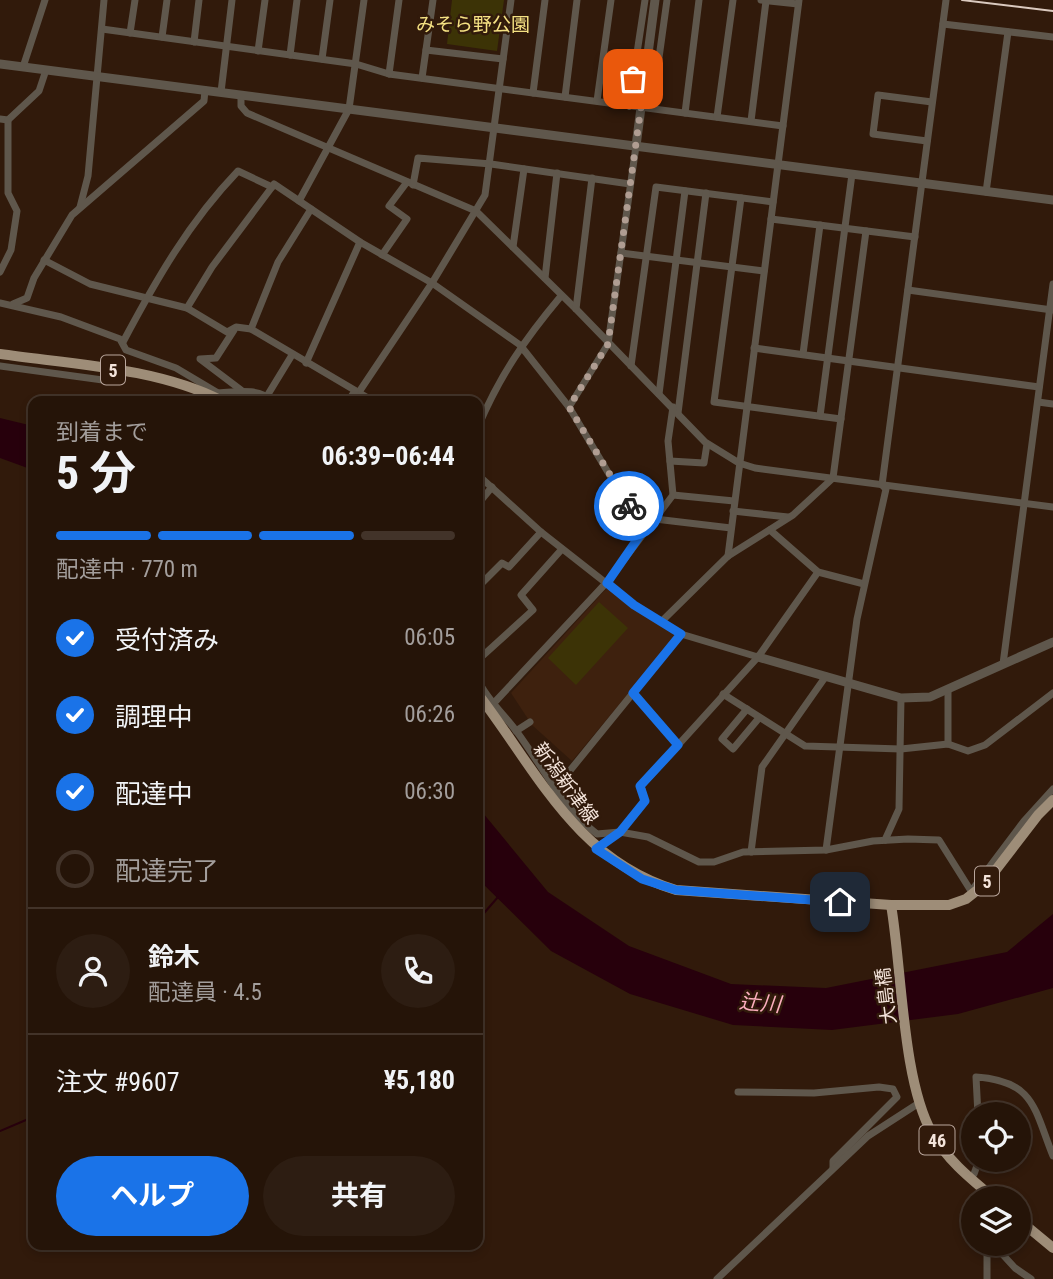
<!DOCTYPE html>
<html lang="ja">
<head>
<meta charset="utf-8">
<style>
  body { margin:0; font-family:"Roboto Condensed","Noto Sans JP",sans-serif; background:#2d1d12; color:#f1f3f6; height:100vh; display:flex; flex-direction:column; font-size:26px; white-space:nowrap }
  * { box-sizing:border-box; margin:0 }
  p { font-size:23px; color:#a39e9c }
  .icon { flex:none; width:38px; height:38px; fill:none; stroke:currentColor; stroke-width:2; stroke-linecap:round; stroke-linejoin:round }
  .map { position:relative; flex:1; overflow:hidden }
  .details { position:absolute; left:28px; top:396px; width:455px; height:854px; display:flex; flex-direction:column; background:#251408; border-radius:14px; box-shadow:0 4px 10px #0003,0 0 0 2px #423329 }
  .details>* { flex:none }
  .fabs { position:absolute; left:961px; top:1102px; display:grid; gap:14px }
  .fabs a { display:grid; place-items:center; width:70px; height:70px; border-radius:50%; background:#251408; box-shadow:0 4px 10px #0003,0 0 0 2px #423329; font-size:35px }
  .pin { position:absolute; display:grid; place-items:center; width:60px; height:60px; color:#fff; margin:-30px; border-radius:14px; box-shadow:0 4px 10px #0006 }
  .courier { position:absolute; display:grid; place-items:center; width:70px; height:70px; margin:-35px; border:5px solid #1a73e8; border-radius:50%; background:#fff; color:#222; box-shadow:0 2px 9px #0007 }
  .overview em { font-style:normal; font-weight:700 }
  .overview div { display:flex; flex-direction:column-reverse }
  .overview { display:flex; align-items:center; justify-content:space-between; height:119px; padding:0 28px }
  h1 { font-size:46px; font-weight:700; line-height:52px }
  .bar { display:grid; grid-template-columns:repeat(4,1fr); gap:10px 7px; align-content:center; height:84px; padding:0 28px }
  .bar i { height:9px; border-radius:5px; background:#423329 }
  .bar .on { background:#1a73e8 }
  .bar p { grid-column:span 4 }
  .line { display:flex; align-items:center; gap:18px; padding:0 28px; border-top:2px solid #423329 }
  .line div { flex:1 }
  .round { display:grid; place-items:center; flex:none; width:74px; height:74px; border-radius:37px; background:#2d1d12 }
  ol { padding:0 28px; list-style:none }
  li { display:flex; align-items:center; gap:21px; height:77px }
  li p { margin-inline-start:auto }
  li .icon { padding:7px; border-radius:50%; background:#1a73e8; color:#fff; stroke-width:4 }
  li:last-child { color:#a39e9c }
  li i { width:38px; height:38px; border:4px solid #423329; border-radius:50% }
  .cta { display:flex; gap:14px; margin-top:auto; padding:14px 28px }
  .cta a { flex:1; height:80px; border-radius:42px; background:#1a73e8; color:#fff; font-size:28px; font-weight:700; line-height:80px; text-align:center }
  .cta a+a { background:#2d1d12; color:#f1f3f6 }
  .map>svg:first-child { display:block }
</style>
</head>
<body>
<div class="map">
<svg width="1053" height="1279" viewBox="0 0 1053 1279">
  <rect width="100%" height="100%" fill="#311a0b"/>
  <polygon fill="#3e210e" points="607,588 677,635 572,761 532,725 511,693"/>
  <g fill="#3c3306">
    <polygon points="452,0 504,0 497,51 447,44"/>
    <polygon points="599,602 628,628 576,685 548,658"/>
  </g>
  <g fill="#27000c">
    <polygon points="0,418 33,426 33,470 0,458"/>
    <polygon points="478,807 548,892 629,946 731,984 826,988 1007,952 1053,914 1053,988 958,1014 832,1030 733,1025 630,994 551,951 478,879"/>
  </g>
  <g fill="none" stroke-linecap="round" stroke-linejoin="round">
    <g stroke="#27000c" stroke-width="2">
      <polyline points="478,920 498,897"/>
      <polyline points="0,1131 33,1117"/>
    </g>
    <g stroke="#5f574c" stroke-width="7">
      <polyline points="761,0 798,4"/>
      <polyline points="943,24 1053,37"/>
      <polyline points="102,29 356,64 389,74 783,126"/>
      <polyline points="130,33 135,0"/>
      <polyline points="162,37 167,0"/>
      <polyline points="194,42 199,0"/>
      <polyline points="426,50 503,59"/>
      <polyline points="258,51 265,0"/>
      <polyline points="290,55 297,0"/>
      <polyline points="322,59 330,0"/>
      <polyline points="23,67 45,0"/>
      <polyline points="389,74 399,0"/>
      <polyline points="422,78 433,0"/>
      <polyline points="221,92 232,0"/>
      <polyline points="533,93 545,0"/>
      <polyline points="241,95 241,106 247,113 476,211 576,309 705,442 739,463 755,468 1053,507"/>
      <polyline points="565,97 577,0"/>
      <polyline points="597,101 611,0"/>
      <polyline points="629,106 645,0"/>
      <polyline points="652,108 667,0"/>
      <polyline points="685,113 699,0"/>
      <polyline points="717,117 733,0"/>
      <polyline points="0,119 8,120 39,91 46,70"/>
      <polyline points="751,121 766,1"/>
      <polyline points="927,141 873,134 878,95 932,102"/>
      <polyline points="413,185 418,158 491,164 630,184"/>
      <polyline points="986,192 1008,32"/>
      <polyline points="741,198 714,402 841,419"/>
      <polyline points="299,201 349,109 364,0"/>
      <polyline points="80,207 88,176 104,0"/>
      <polyline points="771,219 915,237"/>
      <polyline points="513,247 524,169"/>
      <polyline points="621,253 764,271"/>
      <polyline points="382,255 407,219 389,206 407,182"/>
      <polyline points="44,260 90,284 187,308 227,332 236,327 251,329 373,401"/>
      <polyline points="0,272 11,250 17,211 8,193 8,120"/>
      <polyline points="545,278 557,173"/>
      <polyline points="908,290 1052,310"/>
      <polyline points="0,303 61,317 120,339 126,350 176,368 218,393"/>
      <polyline points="13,304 27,298 34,278 72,215 204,101 205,90"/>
      <polyline points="187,308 212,267 272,187"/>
      <polyline points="576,309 592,178"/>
      <polyline points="251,329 278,262 311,209"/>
      <polyline points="234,330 216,358 200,359 241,390"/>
      <path d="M123,342C156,280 189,222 238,171L272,187L274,184L360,242L432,283L520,345L569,407L643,531"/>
      <polyline points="754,348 1039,387"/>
      <polyline points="803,354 820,225"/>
      <polyline points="306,363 360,242"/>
      <polyline points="0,366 110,381"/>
      <polyline points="631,366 656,187 773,202"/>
      <polyline points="359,392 432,283 485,195 511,0"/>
      <path d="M216,393C237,392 255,387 274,401"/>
      <polyline points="659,394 685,191"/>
      <polyline points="267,396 292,355"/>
      <polyline points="348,401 355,391"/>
      <polyline points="1038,402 1053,404"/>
      <polyline points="569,407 608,344 636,146"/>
      <polyline points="678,413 706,193"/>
      <polyline points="820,416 852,174"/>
      <path d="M478,427C500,375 525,339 561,296"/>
      <polyline points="670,461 704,463 707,444"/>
      <polyline points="478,475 541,532 634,605 681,634 758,657"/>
      <polyline points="673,495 734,501"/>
      <polyline points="478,504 492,487"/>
      <polyline points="733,511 788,517"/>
      <polyline points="655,519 731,528"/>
      <polyline points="770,530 818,572 864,584"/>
      <polyline points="728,556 799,0"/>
      <polyline points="478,587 502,563 509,567 541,532"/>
      <polyline points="662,621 728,556 793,515 833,478 866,231"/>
      <polyline points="478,660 533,610 521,595 562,549"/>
      <polyline points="1003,664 1053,284"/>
      <path d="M478,680C487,700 504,714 517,732C543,767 562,807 597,834L620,832L648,837L699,862H714L743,852L826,850L873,841L908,839L939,840L971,891L975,892"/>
      <polyline points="948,691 948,744"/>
      <polyline points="723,694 805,746 901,749 948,744 968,751 985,745 1053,693"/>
      <polyline points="493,704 607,582 673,495 668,441 673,407"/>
      <polyline points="747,709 722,739 733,749 759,718"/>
      <polyline points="516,731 530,722"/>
      <polyline points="678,745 633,693 681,634"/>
      <polyline points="555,789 633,693"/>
      <polyline points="885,840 899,809 901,698"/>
      <polyline points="596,848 620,832 645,801 641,786 758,657 818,572"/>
      <polyline points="826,850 857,619 886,489 882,485 946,0"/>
      <polyline points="751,852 762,767 826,676"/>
      <polyline points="972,890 1024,821 1053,789"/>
      <polyline points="738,1092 814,1093 879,1087 893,1089 897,1097 833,1161 833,1168"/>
      <path d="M978,1115L976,1077C1035,1081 1034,1109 1053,1156"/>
      <polyline points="969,1178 974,1174 979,1160"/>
      <polyline points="987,1244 987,1279"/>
      <polyline points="993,1244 1015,1268 1031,1279"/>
      <polyline points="717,1279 868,1136 919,1103"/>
    </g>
    <g stroke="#5f574c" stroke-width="9">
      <polyline points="0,64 1053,200"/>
      <polyline points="636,146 655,0"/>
      <polyline points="758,657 901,698 930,697 1053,642"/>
    </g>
    <g stroke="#9e8d78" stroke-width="10">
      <path d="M0,354C70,364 159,368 222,401"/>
      <path d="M478,694C537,771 576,860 676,890L891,905H949L966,899L985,884L1038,815L1053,800"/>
      <path d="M891,905C902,968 902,1080 932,1133C947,1160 971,1179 995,1199"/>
      <polyline points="1018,1219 1053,1248"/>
    </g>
    <polyline stroke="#dac9bf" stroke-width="2" points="962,0 1053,11"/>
  </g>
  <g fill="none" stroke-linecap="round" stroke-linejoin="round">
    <polyline stroke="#b09d92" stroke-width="7" stroke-dasharray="0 12.6" points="629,506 569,407 608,344 641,107 629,106 633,79"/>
    <polyline stroke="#1a73e8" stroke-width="9" points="629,506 643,531 607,583 634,605 681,634 633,693 678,745 640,786 645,801 620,832 596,849 642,879 676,890 840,902"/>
  </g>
  <g text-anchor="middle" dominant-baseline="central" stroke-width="5" stroke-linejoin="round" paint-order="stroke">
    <g fill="#311a0b" stroke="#baa79d" stroke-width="2">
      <rect x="101" y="355.5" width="24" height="29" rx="5"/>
      <rect x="975" y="866.5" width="24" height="29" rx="5"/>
      <rect x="919.5" y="1125.5" width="35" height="29" rx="5"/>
    </g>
    <g font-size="18" font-weight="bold" fill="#f4e4db">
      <text x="113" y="370">5</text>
      <text x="987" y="881">5</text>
      <text x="937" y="1140">46</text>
    </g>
    <g font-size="19" fill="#f5e183" stroke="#311a0b">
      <text x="473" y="24">みそら野公園</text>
    </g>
    <g font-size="19" fill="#f4e4db" stroke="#311a0b">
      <text transform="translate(566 783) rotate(54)">新潟新津線</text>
      <text transform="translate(886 996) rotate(-97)">大島橋</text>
    </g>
    <g font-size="21" font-style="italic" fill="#fcaebe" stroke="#311a0b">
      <text transform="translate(760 1003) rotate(5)">辻川</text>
    </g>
  </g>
</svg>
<div class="fabs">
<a><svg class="icon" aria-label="locate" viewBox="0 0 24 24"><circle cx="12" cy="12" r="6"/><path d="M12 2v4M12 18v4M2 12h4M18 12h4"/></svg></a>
<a><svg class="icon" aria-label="layers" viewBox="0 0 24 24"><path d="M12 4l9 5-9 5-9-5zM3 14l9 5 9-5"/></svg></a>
</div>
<div class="pin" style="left:633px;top:79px;background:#ea580c"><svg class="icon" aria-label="bag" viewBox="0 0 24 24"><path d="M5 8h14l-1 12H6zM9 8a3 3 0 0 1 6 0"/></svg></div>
<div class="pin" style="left:840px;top:902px;background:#1f2937"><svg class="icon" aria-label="home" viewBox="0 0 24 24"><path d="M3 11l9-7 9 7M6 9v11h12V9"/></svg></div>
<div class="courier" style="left:629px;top:506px"><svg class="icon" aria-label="bike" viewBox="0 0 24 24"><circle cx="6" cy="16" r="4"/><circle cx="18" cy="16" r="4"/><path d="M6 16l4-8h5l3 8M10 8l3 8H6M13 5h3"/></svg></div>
<section class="details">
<div class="overview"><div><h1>5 分</h1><p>到着まで</p></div><em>06:39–06:44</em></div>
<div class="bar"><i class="on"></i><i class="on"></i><i class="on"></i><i></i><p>配達中 · 770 m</p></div>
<ol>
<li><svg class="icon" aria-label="check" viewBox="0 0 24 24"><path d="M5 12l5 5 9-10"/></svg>受付済み<p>06:05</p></li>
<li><svg class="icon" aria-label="check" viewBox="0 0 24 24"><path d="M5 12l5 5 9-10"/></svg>調理中<p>06:26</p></li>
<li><svg class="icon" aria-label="check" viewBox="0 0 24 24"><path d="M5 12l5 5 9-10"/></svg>配達中<p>06:30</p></li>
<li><i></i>配達完了</li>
</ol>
<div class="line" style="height:126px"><a class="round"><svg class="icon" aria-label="person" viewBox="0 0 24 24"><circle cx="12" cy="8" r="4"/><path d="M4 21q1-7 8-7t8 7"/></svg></a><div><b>鈴木</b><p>配達員 · 4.5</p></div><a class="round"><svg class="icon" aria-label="phone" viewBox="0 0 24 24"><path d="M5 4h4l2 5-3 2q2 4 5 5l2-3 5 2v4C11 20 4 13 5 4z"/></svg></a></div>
<div class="line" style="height:91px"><div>注文 #9607</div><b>¥5,180</b></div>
<div class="cta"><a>ヘルプ</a><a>共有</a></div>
</section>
</div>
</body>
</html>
